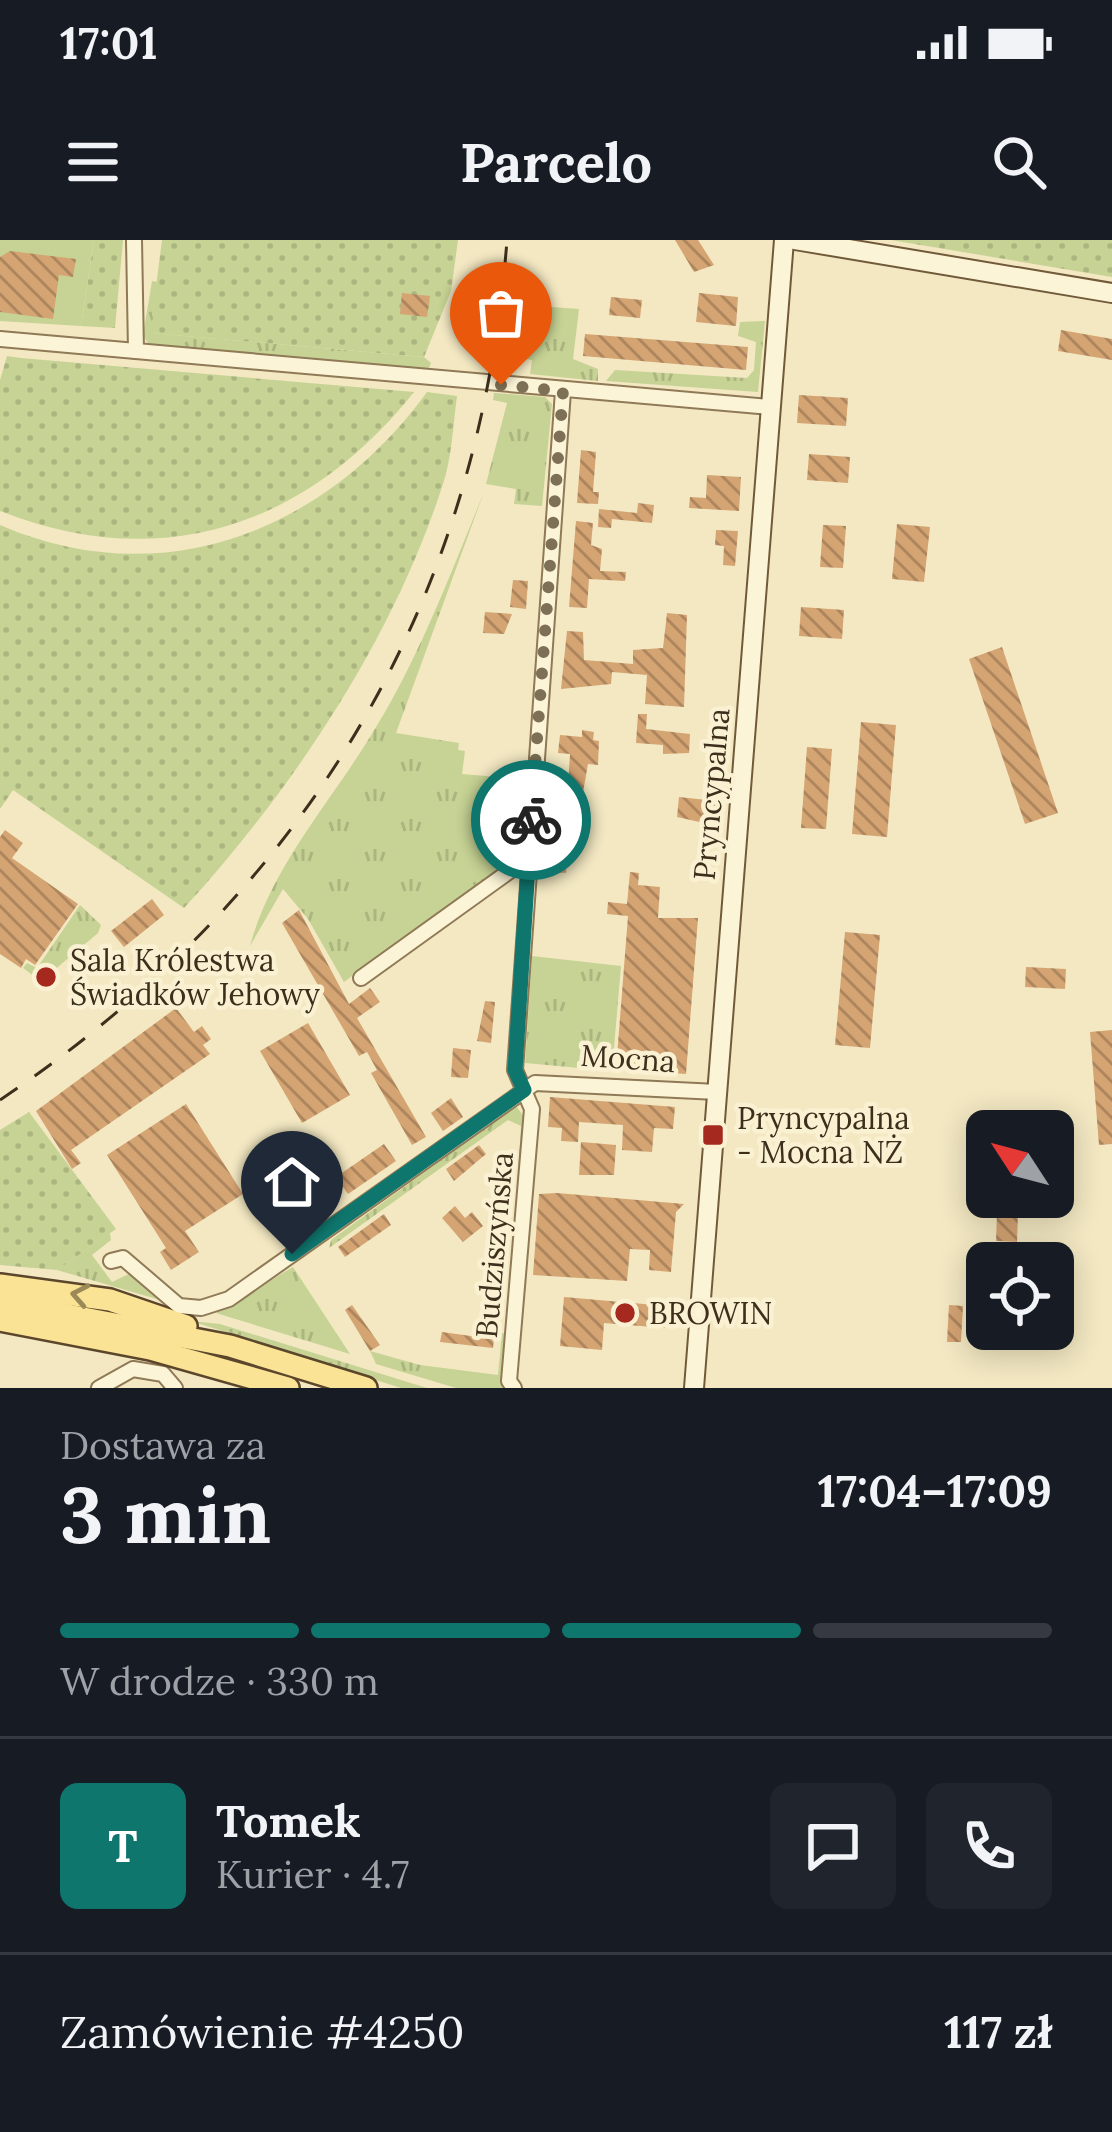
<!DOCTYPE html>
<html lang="pl">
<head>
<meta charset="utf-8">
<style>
  body { margin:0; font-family:Lora,serif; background:#20242c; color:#f1f3f6; height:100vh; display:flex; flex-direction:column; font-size:45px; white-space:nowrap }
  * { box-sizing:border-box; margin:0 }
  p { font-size:39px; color:#9ea1a6 }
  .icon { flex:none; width:66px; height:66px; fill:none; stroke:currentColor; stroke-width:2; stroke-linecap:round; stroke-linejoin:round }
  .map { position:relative; height:1148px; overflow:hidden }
  .sheet { display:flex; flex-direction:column; background:#171b24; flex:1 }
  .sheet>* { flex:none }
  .needle { width:78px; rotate:306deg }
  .controls { position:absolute; left:966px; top:870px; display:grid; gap:24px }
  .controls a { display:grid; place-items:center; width:108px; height:108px; border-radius:18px; background:#171b24; box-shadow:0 6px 30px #0003; font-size:60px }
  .pin { position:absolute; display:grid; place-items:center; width:102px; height:102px; color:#fff; margin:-123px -51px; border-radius:50% 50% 50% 0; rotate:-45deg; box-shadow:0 0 12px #0007 }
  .pin .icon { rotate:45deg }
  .courier { position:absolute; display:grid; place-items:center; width:120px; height:120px; margin:-60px; border:9px solid #0f766e; border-radius:50%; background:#fff; color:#222; box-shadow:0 3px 15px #0007 }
  .headline em { font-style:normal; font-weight:700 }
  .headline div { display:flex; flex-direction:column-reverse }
  .headline { display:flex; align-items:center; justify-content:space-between; height:204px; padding:0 60px }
  h1 { font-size:78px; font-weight:700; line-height:90px }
  .bar { display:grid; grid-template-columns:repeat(4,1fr); gap:18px 12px; align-content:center; height:144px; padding:0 60px }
  .bar i { height:15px; border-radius:9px; background:#363941 }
  .bar .current { background:#0f766e }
  .bar p { grid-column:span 4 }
  .line { display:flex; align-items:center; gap:30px; padding:0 60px; border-top:3px solid #363941 }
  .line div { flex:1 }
  .round { display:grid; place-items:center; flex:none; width:126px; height:126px; border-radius:18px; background:#20242c }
  .status { display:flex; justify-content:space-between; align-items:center; height:84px; padding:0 60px; background:#171b24; direction:ltr }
  .status svg { height:33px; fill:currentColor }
  header { display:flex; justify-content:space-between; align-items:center; height:156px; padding:0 60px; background:#171b24; font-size:54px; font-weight:700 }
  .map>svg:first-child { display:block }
</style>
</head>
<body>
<div class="status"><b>17:01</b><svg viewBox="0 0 49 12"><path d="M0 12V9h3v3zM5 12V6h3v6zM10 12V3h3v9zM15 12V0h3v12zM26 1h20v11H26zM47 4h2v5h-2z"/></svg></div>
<header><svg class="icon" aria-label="menu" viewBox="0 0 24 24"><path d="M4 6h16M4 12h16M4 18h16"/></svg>Parcelo<svg class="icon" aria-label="search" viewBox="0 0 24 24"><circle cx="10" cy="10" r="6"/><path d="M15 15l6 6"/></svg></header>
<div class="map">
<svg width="1112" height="1148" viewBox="0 0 1112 1148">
  <defs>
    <pattern id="grass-tufts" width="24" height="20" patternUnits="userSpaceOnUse" patternTransform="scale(3)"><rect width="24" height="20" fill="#c6d394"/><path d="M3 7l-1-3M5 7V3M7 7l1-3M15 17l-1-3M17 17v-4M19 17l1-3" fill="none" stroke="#abb57f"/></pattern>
    <pattern id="garden-dots" width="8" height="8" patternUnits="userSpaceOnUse" patternTransform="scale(3)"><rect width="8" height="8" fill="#c6d394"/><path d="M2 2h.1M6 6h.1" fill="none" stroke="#abb57f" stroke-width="1.8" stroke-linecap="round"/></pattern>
    <pattern id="building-back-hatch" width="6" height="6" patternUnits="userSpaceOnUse" patternTransform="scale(3)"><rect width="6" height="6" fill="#d5a473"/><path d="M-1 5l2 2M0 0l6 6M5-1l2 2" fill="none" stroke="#ae865e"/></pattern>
  </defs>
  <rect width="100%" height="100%" fill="#f3e8c2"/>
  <g fill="url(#grass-tufts)">
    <polygon points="152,41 157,42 151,93 424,117 431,123 428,130 149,105 143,95"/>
    <polygon points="524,65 579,69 573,119 598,129 598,141 530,134 532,120 514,117"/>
    <polygon points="765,81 758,152 606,141 615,130 747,138 754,130 756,102 738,96 740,82"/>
    <polygon points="494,153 545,157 552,164 542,266 514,264 516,249 486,244 507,163 493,160"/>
    <path d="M484,252L396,493L459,503L458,510L465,511L462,534L521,539L515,616L344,742L308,679L283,649L250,706C271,628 329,564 370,497C418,421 450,335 484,252Z"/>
    <polygon points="80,665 101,685 98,693 46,737 38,739 23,728 27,723 37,728"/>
    <polygon points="532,716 621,726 612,831 525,823"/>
    <polygon points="516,866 525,878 512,1027 521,886 508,880 329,1008 331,1000"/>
    <polygon points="110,993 111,1000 92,1015 112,1042 133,1032 160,1060 57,1030"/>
    <polygon points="293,1027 350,1114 216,1073"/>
    <polygon points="191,1081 220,1084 427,1148 401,1148"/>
    <polygon points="502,1093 508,1094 502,1148 456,1148 376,1124 370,1111 420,1125 498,1135"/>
  </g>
  <g fill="url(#garden-dots)">
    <polygon points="94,0 123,0 115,88 81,86"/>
    <polygon points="162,0 458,0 451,51 424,117 150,93"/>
    <polygon points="891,0 1112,0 1112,37"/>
    <path d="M7,116L21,118L414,152C307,286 162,335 0,271V140Z"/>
    <path d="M427,152L457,156C453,185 452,219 442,247C392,401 292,550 184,668L13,550L0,569V285C163,356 327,290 427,152Z"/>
    <polygon points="29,872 116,989 57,1030 0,1025 0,890"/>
  </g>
  <polygon fill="#c6d394" points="0,0 94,0 81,86 0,81"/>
  <g fill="url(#building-back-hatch)">
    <polygon points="675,0 698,0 714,25 694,32"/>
    <polygon points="10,11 76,19 73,37 59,35 53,79 0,72 0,17"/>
    <polygon points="402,53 430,56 427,77 400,74"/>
    <polygon points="699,53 738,57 736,86 696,82"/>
    <polygon points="611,57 642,60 640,78 609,75"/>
    <polygon points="1061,90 1112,99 1112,120 1058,111"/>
    <polygon points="585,94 748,107 746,130 583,116"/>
    <polygon points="799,155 848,158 846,186 797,183"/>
    <polygon points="581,210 596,212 593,252 599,252 598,264 577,263"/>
    <polygon points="809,214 850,217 848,243 807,240"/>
    <polygon points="707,235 741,237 739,271 689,268 690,257 706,258"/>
    <polygon points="638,263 654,265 652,283 612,279 611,288 598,287 599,269 637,273"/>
    <polygon points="576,281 593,283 591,305 602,309 600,331 626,332 625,341 589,339 587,368 569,367"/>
    <polygon points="897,284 930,287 924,342 892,339"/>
    <polygon points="823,285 846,286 843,328 820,327"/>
    <polygon points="716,290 738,291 735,326 723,325 724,306 715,305"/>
    <polygon points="513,340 528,341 526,369 510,367"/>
    <polygon points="801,367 844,370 842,399 799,396"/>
    <polygon points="485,372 512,374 504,394 483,393"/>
    <polygon points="667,373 687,375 684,467 645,464 647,435 612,432 611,444 561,449 567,391 583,392 584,420 633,424 633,410 663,408"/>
    <polygon points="1002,407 1058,573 1025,584 969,419"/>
    <polygon points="638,474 647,474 646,489 690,494 689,513 663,514 663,505 636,503"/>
    <polygon points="861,482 896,485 887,597 852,594"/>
    <polygon points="582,490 594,492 593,500 599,501 598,525 588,524 582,558 554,555 556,543 568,544 570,514 558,513 560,495 582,497"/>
    <polygon points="807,507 832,509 826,589 801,588"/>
    <polygon points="679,557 716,561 713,585 677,577"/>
    <polygon points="552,587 584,589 582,603 567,601 566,633 556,632"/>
    <polygon points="5,590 23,603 12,618 78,664 35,725 26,719 21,728 0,714 0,597"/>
    <polygon points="630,632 639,633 638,645 660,647 658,678 698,678 686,834 616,829 628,676 607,674 608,662 627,664"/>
    <polygon points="152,659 164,675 124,707 111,691"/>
    <polygon points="299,670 349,764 370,748 380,762 357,778 426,897 412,905 371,833 377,830 367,812 359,816 282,683"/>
    <polygon points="845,692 880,695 870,808 835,805"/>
    <polygon points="1026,727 1066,729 1065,749 1025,747"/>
    <polygon points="485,761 495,762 491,803 477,801"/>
    <polygon points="176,768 194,792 202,786 211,799 203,805 210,814 71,910 81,923 72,929 36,871"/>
    <polygon points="308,783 350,855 302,883 260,811"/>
    <polygon points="1112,790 1112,904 1099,905 1090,792"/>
    <polygon points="453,808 471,810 468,838 451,837"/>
    <polygon points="550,857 675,867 673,889 654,888 652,912 622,910 623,885 579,882 578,902 561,901 562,888 548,887"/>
    <polygon points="451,858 463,877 443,891 431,873"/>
    <polygon points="186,864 243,954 185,991 199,1012 171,1030 160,1012 166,1008 107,915"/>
    <polygon points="581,902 616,905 614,935 579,935"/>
    <polygon points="384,904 396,921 348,954 336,937"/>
    <polygon points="479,905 486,914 454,941 446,929"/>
    <polygon points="557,953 684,964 676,972 671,1032 649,1030 650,1010 630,1009 627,1041 533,1035 539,954"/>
    <polygon points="455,966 465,978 472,972 483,986 463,1002 442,978"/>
    <polygon points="997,972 1018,973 1017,1002 996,1001"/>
    <polygon points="384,974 391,985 345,1017 338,1007"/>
    <polygon points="564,1057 667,1066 665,1088 604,1083 602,1110 560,1106"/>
    <polygon points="352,1065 380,1105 370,1111 345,1070"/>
    <polygon points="949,1065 963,1066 961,1102 947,1102"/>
    <polygon points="479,1087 495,1089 493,1108 440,1102 442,1092 478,1097"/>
  </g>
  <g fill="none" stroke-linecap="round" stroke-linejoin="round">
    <g stroke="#8f7956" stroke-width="18">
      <g id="street">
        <polyline points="134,0 136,111"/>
        <polyline points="0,99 770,167"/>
        <polyline points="361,738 518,625 527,626"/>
        <polyline points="111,1021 123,1018 179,1066 201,1068 229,1059 535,843 717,852"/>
        <polyline points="99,1148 133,1129 163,1134 175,1148"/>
        <polyline points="514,1148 509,1141 532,869 515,830 563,151"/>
      </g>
    </g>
    <g stroke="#715a3a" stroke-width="22">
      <g id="secondary">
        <polyline points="795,0 1112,53"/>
        <polyline points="694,1148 784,0"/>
      </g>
    </g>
    <g stroke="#5c462b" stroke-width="26">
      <g id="primary">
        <polyline points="0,1045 110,1060 186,1086"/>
        <polyline points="0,1062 230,1106 366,1148"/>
        <polyline points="0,1080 150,1109 288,1148"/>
      </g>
    </g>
    <use href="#street" stroke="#fcf4d6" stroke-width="14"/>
    <use href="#secondary" stroke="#fcf4d6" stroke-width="18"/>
    <use href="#primary" stroke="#fae395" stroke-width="21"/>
    <path stroke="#3d2f1c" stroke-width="3" stroke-dasharray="21 21" stroke-linecap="butt" d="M0,860C303,657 480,365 507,0"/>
  </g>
  <defs><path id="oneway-chevron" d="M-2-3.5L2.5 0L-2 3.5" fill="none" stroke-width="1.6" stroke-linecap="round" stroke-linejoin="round" transform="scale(3)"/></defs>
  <use stroke="#9c8958" href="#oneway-chevron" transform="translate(80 1055) rotate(-169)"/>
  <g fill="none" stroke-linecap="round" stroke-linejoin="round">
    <polyline stroke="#7d7056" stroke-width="12" stroke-dasharray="0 21.6" points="501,145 563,151 531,580"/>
    <polyline stroke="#0f766e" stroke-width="15" points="292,1014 524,850 515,830 531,580"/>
  </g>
  <g fill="#a5291f" stroke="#f9f1d2" stroke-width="4.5">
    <circle cx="46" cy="737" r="12"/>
    <rect x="701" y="883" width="24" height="24" rx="6"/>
    <circle cx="625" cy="1073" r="12"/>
  </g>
  <g text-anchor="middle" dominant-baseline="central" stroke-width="9" stroke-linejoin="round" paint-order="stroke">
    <g font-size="30" fill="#3d2f1c" stroke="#f9f1d2">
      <text transform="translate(711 554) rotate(-85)">Pryncypalna</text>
      <text transform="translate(628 818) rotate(4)">Mocna</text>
      <text transform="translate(494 1005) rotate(-85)">Budziszyńska</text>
    </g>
    <g font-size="30" fill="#3d2f1c" stroke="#f9f1d2" text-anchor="start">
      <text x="70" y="720">Sala Królestwa<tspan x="70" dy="34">Świadków Jehowy</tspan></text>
      <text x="737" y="878">Pryncypalna<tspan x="737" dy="34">- Mocna NŻ</tspan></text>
      <text x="649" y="1073">BROWIN</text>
    </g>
  </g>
</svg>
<div class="controls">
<a><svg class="needle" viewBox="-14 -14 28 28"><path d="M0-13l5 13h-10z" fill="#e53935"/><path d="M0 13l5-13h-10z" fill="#9ea1a6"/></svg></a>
<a><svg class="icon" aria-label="locate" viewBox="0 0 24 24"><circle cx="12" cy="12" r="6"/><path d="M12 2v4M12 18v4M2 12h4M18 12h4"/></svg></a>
</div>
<div class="pin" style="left:501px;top:145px;background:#ea580c"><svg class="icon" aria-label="bag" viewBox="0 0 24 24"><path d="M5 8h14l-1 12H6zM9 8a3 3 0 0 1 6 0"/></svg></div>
<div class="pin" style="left:292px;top:1014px;background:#1f2937"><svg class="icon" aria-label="home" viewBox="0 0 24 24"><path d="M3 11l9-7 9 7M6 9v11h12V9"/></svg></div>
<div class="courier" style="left:531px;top:580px"><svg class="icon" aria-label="bike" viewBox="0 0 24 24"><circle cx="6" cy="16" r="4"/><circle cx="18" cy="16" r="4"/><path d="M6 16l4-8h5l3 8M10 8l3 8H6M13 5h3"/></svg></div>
</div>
<section class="sheet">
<div class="headline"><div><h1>3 min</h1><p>Dostawa za</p></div><em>17:04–17:09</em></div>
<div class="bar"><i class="current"></i><i class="current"></i><i class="current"></i><i></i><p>W drodze · 330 m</p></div>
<div class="line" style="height:216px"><b class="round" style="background:#0f766e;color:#fff">T</b><div><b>Tomek</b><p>Kurier · 4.7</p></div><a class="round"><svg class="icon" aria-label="chat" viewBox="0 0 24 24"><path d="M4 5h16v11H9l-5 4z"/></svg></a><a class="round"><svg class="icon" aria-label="phone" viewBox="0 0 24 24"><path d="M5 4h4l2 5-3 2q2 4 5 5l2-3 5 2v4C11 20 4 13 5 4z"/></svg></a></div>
<div class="line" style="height:156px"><div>Zamówienie #4250</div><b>117 zł</b></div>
</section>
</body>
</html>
